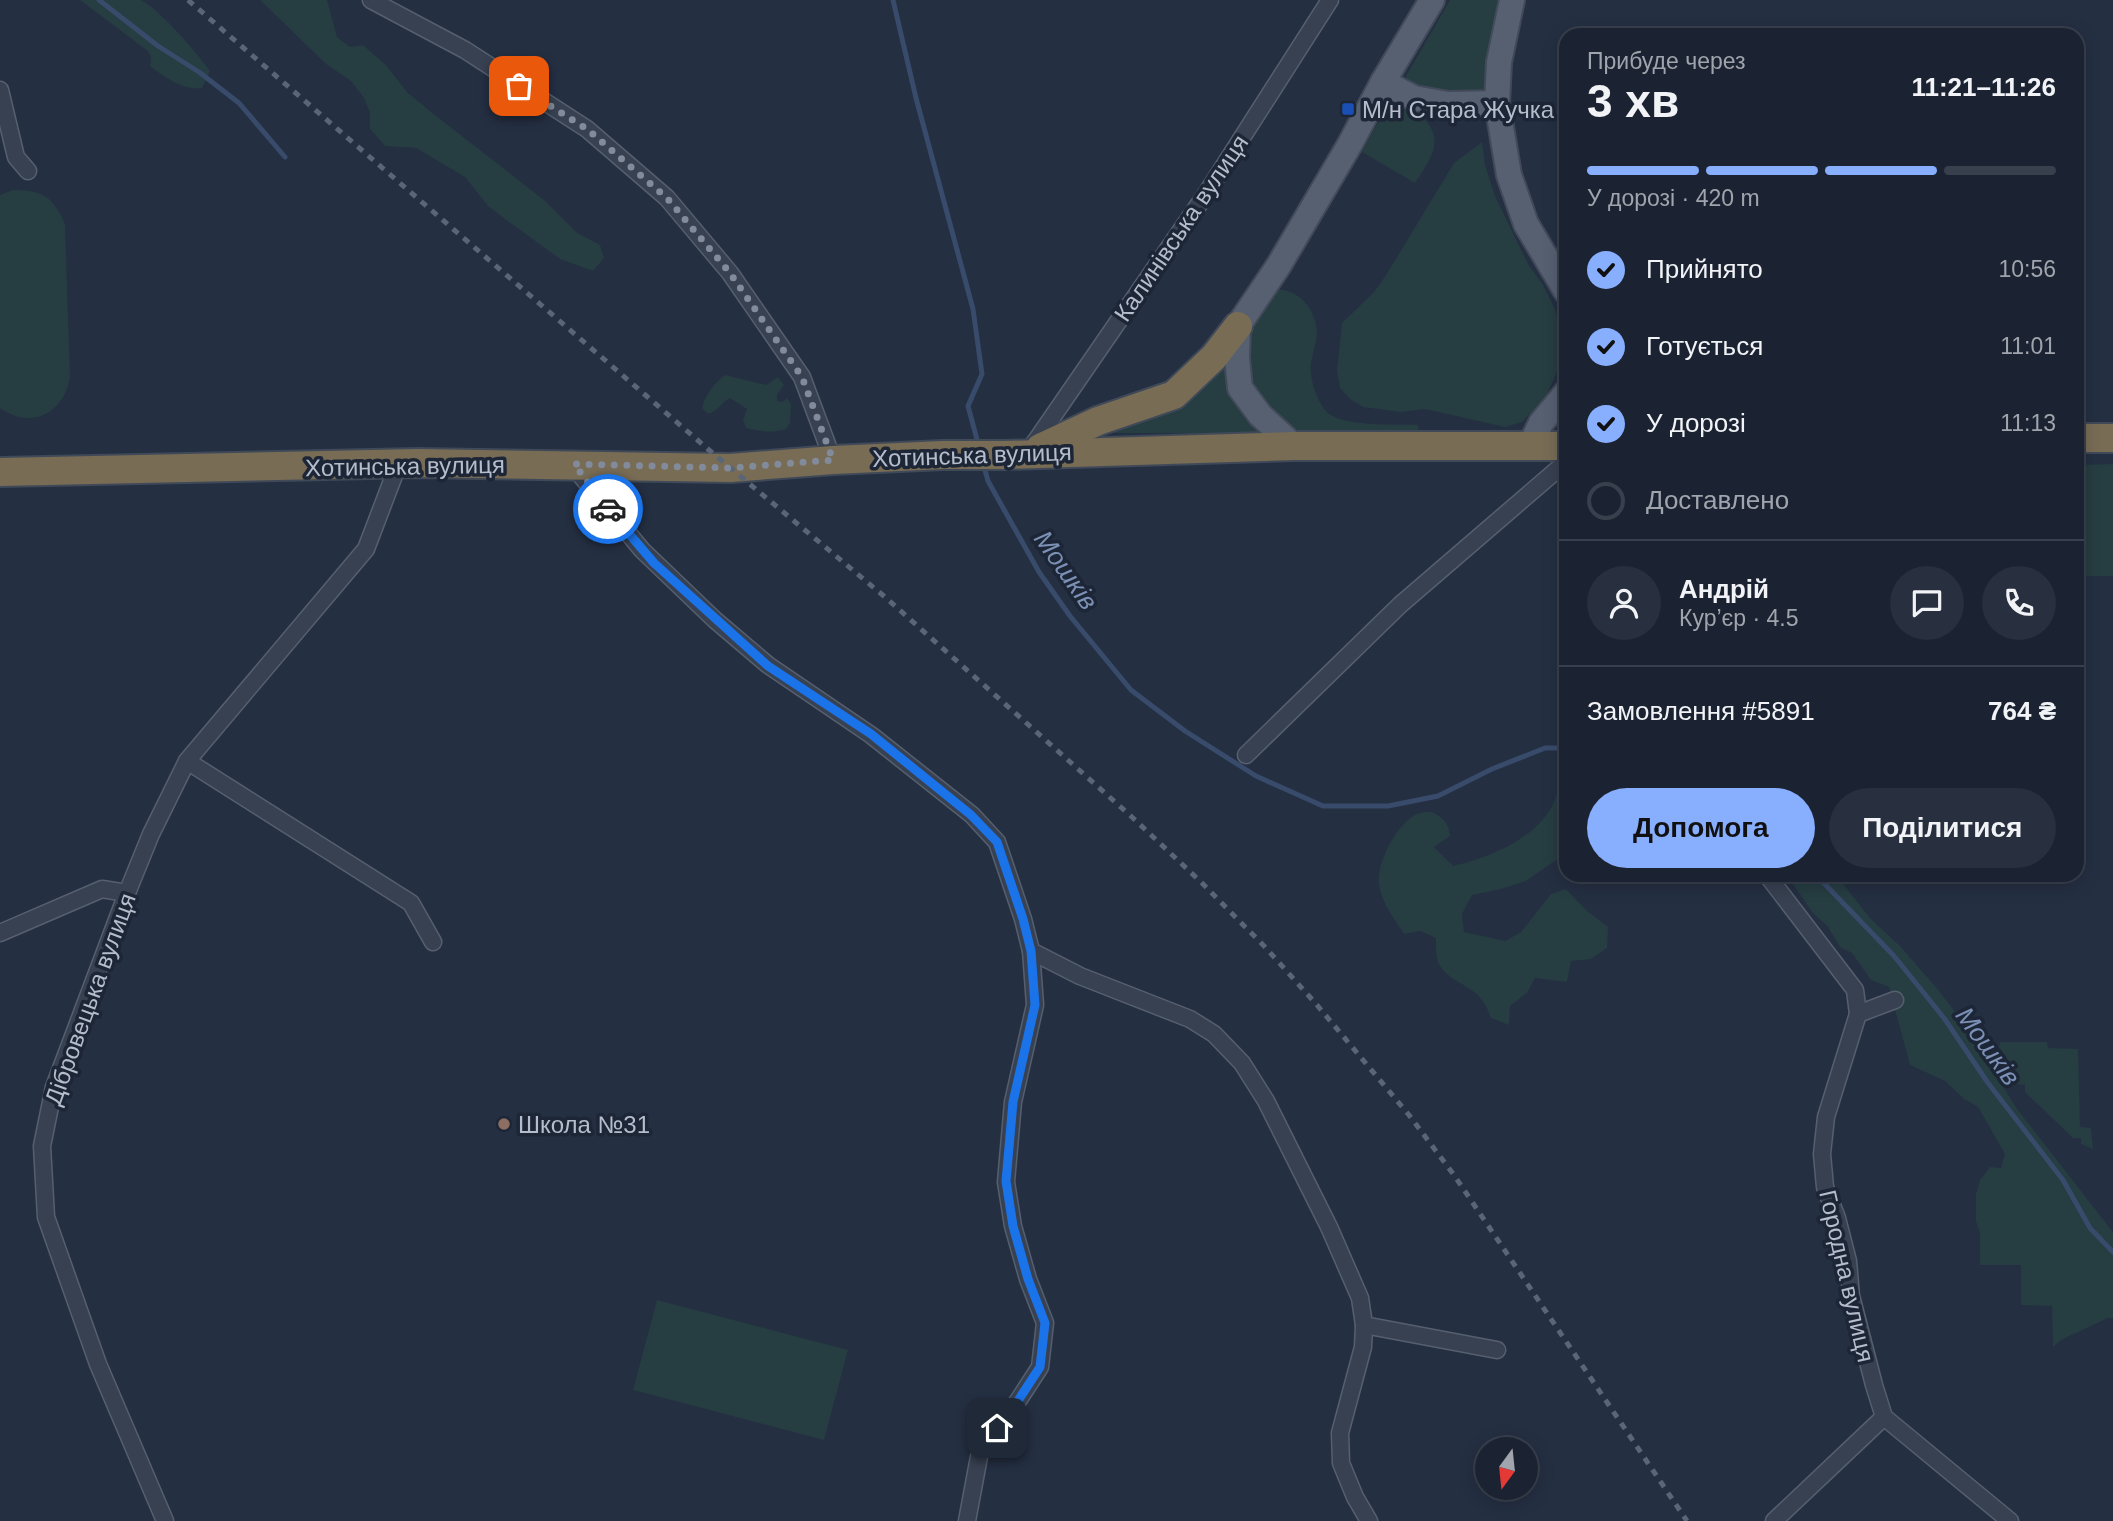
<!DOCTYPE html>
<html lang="uk">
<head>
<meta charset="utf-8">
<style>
  body { margin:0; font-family:Arial,sans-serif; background:#282f3e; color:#f1f3f6; height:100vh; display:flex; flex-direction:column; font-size:26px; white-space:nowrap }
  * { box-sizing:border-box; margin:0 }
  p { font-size:23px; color:#a0a4ac }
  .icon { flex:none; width:38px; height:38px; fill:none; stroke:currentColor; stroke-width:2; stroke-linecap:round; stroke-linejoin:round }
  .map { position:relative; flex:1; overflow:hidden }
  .drawer { position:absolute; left:1559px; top:28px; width:525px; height:854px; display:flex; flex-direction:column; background:#1b2332; border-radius:21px; box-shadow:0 4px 18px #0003,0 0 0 2px #39404d }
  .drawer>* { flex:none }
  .needle { width:46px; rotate:195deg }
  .tools { position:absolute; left:1475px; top:1437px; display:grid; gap:14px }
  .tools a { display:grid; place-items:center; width:63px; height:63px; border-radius:50%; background:#1b2332; box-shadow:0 4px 18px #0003,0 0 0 2px #39404d; font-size:35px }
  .pin { position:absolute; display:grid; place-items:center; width:60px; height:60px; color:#fff; margin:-30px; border-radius:14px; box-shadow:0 4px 10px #0006 }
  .courier { position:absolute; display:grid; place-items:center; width:70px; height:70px; margin:-35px; border:5px solid #1a73e8; border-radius:50%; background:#fff; color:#222; box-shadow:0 2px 9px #0007 }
  .summary em { font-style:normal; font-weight:700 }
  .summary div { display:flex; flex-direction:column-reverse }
  .summary { display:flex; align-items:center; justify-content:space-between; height:119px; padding:0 28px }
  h1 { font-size:46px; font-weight:700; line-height:52px }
  .bar { display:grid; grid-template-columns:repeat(4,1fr); gap:10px 7px; align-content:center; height:84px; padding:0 28px }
  .bar i { height:9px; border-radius:5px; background:#39404d }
  .bar .on { background:#88aefe }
  .bar p { grid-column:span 4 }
  .line { display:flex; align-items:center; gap:18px; padding:0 28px; border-top:2px solid #39404d }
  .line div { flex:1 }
  .round { display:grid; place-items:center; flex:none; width:74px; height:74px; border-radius:37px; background:#282f3e }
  ol { padding:0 28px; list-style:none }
  li { display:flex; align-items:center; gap:21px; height:77px }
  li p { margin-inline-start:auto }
  li .icon { padding:7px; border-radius:50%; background:#88aefe; color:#111; stroke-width:4 }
  li:last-child { color:#a0a4ac }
  li i { width:38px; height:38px; border:4px solid #39404d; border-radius:50% }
  .button { display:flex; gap:14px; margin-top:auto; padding:14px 28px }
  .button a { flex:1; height:80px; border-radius:42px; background:#88aefe; color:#111; font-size:28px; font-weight:700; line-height:80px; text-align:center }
  .button a+a { background:#282f3e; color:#f1f3f6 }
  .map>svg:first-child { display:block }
</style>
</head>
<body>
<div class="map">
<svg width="2113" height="1521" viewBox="0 0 2113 1521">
  <rect width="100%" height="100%" fill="#242f42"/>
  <g fill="#263d42">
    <path d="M80,0C92,0 130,0 140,0C156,5 200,56 210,71L202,88C184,91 164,77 150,66L151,57L148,51Z"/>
    <polygon points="260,0 327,0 337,37 350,47 363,45 386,65 407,92 430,111 544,200 576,232 600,245 604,258 593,271 560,259 505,219 488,206 465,177 416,148 385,146 370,129 370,113 364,98 351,81 326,64"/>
    <polygon points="1450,0 1504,0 1486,88 1480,91 1427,93 1408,83 1406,76"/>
    <path d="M1405,109C1425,114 1441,132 1432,154C1428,164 1421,174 1415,183L1362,152C1374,130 1378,113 1405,109Z"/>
    <polygon points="1482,142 1485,165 1495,196 1528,264 1543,285 1555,309 1562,338 1561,362 1545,399 1522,422 1505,427 1425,409 1401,412 1363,407 1350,399 1340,388 1337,371 1342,323 1374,292 1386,275 1454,163"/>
    <path d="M13,190C42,190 53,196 65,224L70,378C63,414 31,430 0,408V195Z"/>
    <path d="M1277,289C1299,290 1315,308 1317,331C1317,341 1313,353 1311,363C1309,378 1317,402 1328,413C1345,427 1396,424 1418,425L1419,432L1300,431C1287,424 1274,416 1265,404C1253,388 1243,357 1249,336C1254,318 1265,303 1277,289Z"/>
    <polygon points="1226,359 1265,433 1114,433 1116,423 1176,401 1208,383"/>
    <path d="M725,375L766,385L778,377L784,385L777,395V401L783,402L787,398L791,404L790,423L786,429C772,434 760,431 746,428L743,420L747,409L730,398C721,402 719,411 708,414L702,408C705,395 714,383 725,375Z"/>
    <polygon points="2113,464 2113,576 2077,576 2077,465"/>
    <path d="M1566,765V853L1526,881L1501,889L1472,895L1462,914L1464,932L1505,941L1521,932L1551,894L1566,889L1586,910L1608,927L1607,948L1591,959L1571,961L1567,982L1535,978L1527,993L1510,1006L1509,1025L1491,1018C1479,982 1456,989 1440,966C1435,958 1436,946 1436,938L1420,931L1404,934C1394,919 1382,903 1379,885C1375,861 1407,799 1436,814C1446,820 1449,826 1450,836L1434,847L1453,866C1489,858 1538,838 1554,802C1559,791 1562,777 1566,765Z"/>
    <polygon points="1787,875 1836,875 1870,918 1900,946 1935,986 1963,1022 2017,1109 2113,1232 2113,1318 2108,1318 2061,1340 2053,1347 2052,1306 2021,1305 2021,1265 1980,1265 1980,1233 1976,1221 1976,1194 1980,1180 1990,1167 2001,1168 2005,1154 1978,1107 1964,1099 1945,1081 1910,1065 1889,987 1871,980 1852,953 1840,947 1828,927 1812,912"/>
    <polygon points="2000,1042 2047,1042 2048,1048 2078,1049 2080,1127 2091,1128 2093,1149 2081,1144 2081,1138 2073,1138 2025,1092 2025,1085 2017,1084 1999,1048"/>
    <polygon points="657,1300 848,1350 824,1440 633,1390"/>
  </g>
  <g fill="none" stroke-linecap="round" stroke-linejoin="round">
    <g stroke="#384b6b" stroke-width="5">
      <polyline points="99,0 158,46 199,72 239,103 285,157"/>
      <polyline points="893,0 916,98 973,309 982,374 968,406 979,447"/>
      <polyline points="983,463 988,481 1039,572 1070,616 1131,690 1185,731 1256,776 1323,806 1388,806 1438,796 1492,769 1545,748 1566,748"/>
      <polyline points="1816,875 1894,956 1944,1018 1988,1083 2063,1180 2090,1228 2113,1252"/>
    </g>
    <g stroke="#565f6e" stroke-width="19">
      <g id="street">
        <polyline points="371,0 465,50 587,129 667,198 730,273 802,377 833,460"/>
        <polyline points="0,90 16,157 28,171"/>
        <polyline points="1031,448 1204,197 1330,0"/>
        <polyline points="574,464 582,477 642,550 715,620 768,665 871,735 972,815 997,842 1023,919 1031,951 1035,1005 1013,1102 1006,1182 1013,1226 1028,1279 1045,1323 1040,1367 1012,1410 981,1446 967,1521"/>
        <polyline points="1246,755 1400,605 1566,462"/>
        <polyline points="187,761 411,903 433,942"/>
        <polyline points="1767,875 1855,990 1858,1014"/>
        <polyline points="0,933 102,889 127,893"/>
        <polyline points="1031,951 1080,976 1190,1019 1214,1034 1242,1063 1266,1101 1329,1227 1360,1298 1364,1325 1497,1350"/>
        <polyline points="1895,1000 1858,1014 1826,1117 1822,1154 1825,1187 1837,1218 1848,1261 1851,1296 1874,1385 1884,1417 2010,1521"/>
        <polyline points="1364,1325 1363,1347 1340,1433 1341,1463 1355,1497 1369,1521"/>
        <polyline points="165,1521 98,1364 46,1217 42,1146 54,1087 127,893 151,834 187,761 366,549 398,465"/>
        <polyline points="1774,1521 1884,1417"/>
      </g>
    </g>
    <g stroke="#424a5a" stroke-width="28">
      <g id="primary">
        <polyline points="1512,0 1499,62 1497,103 1509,175 1526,224 1566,291"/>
        <polyline points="1383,82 1414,98 1448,104 1497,103"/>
        <polyline points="1294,446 1260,415 1240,388 1237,358 1238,326 1279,265 1350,144 1383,82 1432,0"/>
        <polyline points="1530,446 1541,423 1566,393"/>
      </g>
    </g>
    <g stroke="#404958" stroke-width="32">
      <g id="highway">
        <polyline points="2077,438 2113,438"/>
        <polyline points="1040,448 1098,421 1174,395 1214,357 1238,326"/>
        <polyline points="0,472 418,463 730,468 833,460 943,455 1005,455 1294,446 1566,446"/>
      </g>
    </g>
    <use href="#street" stroke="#384151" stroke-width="16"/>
    <use href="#primary" stroke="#566071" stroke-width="24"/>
    <use href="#highway" stroke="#786c55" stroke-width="28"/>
    <polyline stroke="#5a6578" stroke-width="5" stroke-dasharray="7 7" stroke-linecap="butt" points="188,0 709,450 885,597 1133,818 1202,883 1265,947 1317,1005 1409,1115 1454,1175 1687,1521"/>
  </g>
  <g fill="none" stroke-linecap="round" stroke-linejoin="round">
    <polyline stroke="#828b9b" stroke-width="7" stroke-dasharray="0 12.6" points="519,86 587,129 667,198 730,273 802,377 833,460 730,468 574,464 608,509"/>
    <polyline stroke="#1a73e8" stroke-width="9" points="608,509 654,563 768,666 871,734 971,815 997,842 1023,919 1031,951 1035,1005 1013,1102 1006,1181 1013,1226 1028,1279 1045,1323 1040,1367 1012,1410 997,1428"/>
  </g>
  <rect fill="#1a4fb4" stroke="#1d2636" stroke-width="2.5" x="1341" y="102" width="14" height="14" rx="3.5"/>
  <circle fill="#8d6e63" stroke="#1d2636" stroke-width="2.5" cx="504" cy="1124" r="7"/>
  <g text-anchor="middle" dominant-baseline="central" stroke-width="7" stroke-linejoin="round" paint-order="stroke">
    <g font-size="24" fill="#b5bccb" stroke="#1d2636" text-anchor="start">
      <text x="1362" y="109">М/н Стара Жучка</text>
      <text x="518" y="1124">Школа №31</text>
    </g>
    <g font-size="24" fill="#b5bccb" stroke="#1d2636">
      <text transform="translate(1181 228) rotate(-56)">Калинівська вулиця</text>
      <text transform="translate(972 455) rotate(-2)">Хотинська вулиця</text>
      <text transform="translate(405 466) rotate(-1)">Хотинська вулиця</text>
      <text transform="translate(90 999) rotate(-70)">Дібровецька вулиця</text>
      <text transform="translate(1847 1276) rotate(77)">Городна вулиця</text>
    </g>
    <g font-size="26" font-style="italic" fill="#7b90b4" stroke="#1d2636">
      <text transform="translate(1066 570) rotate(55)">Мошків</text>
      <text transform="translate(1988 1046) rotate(54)">Мошків</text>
    </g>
  </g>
</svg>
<div class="tools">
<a><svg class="needle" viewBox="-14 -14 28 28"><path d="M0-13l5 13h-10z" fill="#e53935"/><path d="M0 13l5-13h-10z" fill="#a0a4ac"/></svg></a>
</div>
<div class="pin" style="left:519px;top:86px;background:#ea580c"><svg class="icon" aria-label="bag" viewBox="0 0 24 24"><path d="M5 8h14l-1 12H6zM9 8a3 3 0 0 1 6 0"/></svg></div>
<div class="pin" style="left:997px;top:1428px;background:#1f2937"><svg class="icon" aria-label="home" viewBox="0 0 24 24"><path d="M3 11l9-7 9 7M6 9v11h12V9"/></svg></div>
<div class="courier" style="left:608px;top:509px"><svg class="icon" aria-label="car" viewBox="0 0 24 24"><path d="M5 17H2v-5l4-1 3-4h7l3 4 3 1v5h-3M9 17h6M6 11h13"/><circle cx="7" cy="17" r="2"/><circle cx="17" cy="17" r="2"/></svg></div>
<section class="drawer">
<div class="summary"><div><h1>3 хв</h1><p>Прибуде через</p></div><em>11:21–11:26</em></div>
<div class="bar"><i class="on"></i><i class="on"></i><i class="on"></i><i></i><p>У дорозі · 420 m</p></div>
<ol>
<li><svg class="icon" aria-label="check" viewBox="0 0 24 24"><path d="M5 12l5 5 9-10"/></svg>Прийнято<p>10:56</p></li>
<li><svg class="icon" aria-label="check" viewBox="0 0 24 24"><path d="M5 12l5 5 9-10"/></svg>Готується<p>11:01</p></li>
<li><svg class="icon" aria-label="check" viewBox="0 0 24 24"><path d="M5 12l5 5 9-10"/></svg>У дорозі<p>11:13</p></li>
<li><i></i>Доставлено</li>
</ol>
<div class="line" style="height:126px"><a class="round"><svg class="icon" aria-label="person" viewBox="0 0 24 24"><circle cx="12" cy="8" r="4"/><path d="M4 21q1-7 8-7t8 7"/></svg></a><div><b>Андрій</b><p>Кур’єр · 4.5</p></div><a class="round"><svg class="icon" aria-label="chat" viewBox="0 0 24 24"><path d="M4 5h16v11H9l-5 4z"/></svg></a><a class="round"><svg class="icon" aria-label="phone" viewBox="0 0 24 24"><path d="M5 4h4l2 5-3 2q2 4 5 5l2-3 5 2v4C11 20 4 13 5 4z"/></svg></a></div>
<div class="line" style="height:91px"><div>Замовлення #5891</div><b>764 ₴</b></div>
<div class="button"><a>Допомога</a><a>Поділитися</a></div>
</section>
</div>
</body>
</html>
